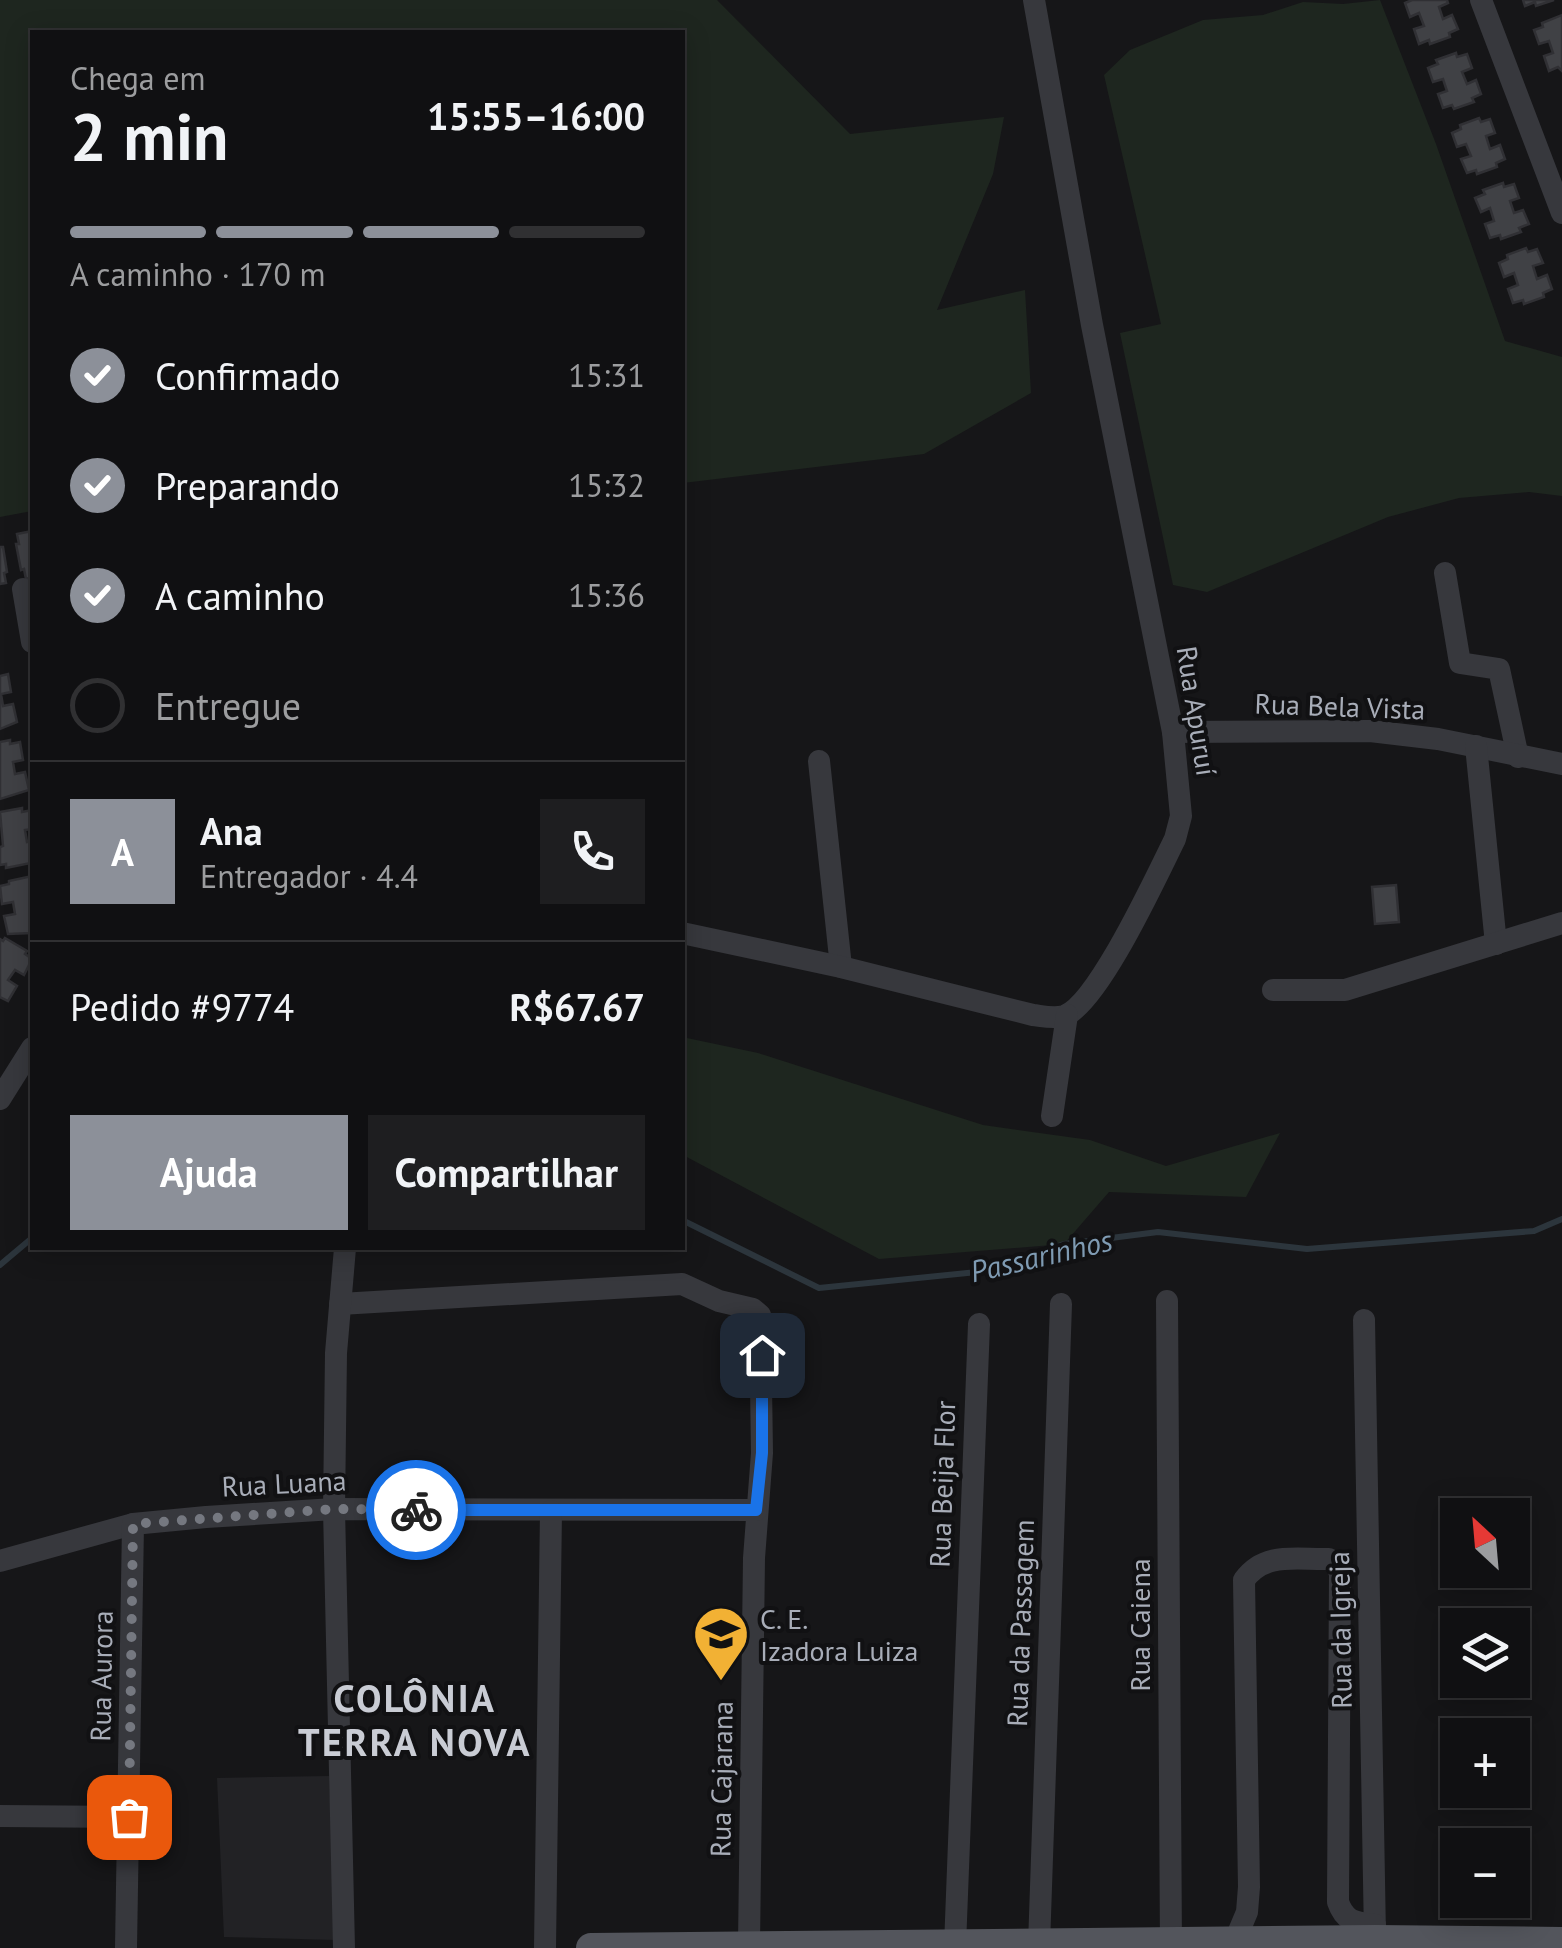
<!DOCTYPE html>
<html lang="pt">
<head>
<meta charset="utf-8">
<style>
  body { margin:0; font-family:"PT Sans",sans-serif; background:#1e1e20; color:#f1f3f6; height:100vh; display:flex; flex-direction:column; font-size:38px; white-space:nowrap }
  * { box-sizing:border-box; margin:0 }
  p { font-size:32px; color:#9c9d9f }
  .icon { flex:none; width:55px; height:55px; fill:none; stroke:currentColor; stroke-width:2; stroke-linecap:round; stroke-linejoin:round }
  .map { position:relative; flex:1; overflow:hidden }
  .details { position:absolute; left:30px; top:30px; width:655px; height:1220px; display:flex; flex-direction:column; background:#101012; border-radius:0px; box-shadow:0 5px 25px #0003,0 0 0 2px #303032 }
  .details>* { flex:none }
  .needle { width:65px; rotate:334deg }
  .fabs { position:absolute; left:1440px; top:1498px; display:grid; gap:20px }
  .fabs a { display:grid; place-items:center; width:90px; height:90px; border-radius:0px; background:#101012; box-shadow:0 5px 25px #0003,0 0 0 2px #303032; font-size:50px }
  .pin { position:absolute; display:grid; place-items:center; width:85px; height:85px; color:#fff; margin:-42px; border-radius:20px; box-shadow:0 5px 15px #0006 }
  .courier { position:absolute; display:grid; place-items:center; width:100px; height:100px; margin:-50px; border:8px solid #1a73e8; border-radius:50%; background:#fff; color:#222; box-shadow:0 2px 12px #0007 }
  .summary em { font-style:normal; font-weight:800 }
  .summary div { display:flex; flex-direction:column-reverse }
  .summary { display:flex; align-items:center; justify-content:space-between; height:170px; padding:0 40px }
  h1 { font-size:65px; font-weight:800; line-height:75px }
  .bar { display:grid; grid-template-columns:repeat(4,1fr); gap:15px 10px; align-content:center; height:120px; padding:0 40px }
  .bar i { height:12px; border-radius:8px; background:#303032 }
  .bar .selected { background:#8c9099 }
  .bar p { grid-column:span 4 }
  .line { display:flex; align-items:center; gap:25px; padding:0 40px; border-top:2px solid #303032 }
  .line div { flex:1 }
  .round { display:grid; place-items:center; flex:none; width:105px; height:105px; border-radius:0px; background:#1e1e20 }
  ol { padding:0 40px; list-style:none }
  li { display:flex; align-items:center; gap:30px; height:110px }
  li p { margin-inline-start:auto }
  li .icon { padding:10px; border-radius:50%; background:#8c9099; color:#fff; stroke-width:4 }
  li:last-child { color:#9c9d9f }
  li i { width:55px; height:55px; border:5px solid #303032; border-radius:50% }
  .action { display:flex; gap:20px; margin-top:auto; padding:20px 40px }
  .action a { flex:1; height:115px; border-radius:0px; background:#8c9099; color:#fff; font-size:40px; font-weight:800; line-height:115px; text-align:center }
  .action a+a { background:#1e1e20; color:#f1f3f6 }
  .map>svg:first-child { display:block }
</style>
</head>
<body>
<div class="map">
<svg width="1562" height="1948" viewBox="0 0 1562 1948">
  <rect width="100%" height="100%" fill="#161618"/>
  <polygon fill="#222225" points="329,1776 336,1940 224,1937 217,1778"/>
  <g fill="#1e261f">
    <polygon points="0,0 717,0 850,134 1004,117 993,174 937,310 1025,290 1031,393 924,454 683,483 682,32 32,32 32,511 0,517"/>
    <polygon points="1380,0 1436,144 1505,341 1562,357 1562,496 1529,492 1459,498 1388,517 1207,592 1173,585 1120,333 1161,324 1104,75 1130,50 1203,20 1263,15 1303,2 1343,4"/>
    <polygon points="682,1037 758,1053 983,1125 1090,1140 1166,1166 1280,1133 1246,1197 1109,1192 1064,1244 879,1259 683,1155"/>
  </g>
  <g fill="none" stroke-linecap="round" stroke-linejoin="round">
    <g stroke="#2c353c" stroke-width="6">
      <polyline points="682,1220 819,1288 987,1271 1064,1244 1158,1232 1307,1249 1534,1231 1562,1219"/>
      <polyline points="0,1265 32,1238"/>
    </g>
  </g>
  <g fill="#404145" stroke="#303034" stroke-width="2.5">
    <polygon points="1412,0 1447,0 1448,3 1439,7 1443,19 1452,15 1458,29 1449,33 1450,37 1430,44 1429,40 1419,44 1414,29 1424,26 1419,13 1410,17 1405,3"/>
    <polygon points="1523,0 1554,0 1536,6 1535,2 1525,6"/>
    <polygon points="1562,15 1562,71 1558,67 1549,71 1544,56 1553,53 1549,41 1539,44 1534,30 1543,27 1542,23"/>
    <polygon points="1456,53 1457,57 1467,54 1472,68 1462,72 1467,84 1476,80 1481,94 1472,98 1474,102 1454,109 1452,105 1443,108 1438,94 1447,91 1443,79 1433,82 1428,68 1438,64 1436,60"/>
    <polygon points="1479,118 1481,122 1490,119 1495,133 1486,136 1490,149 1500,145 1505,159 1496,163 1497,167 1477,174 1476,170 1467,173 1461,159 1471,156 1466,144 1457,147 1452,133 1461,129 1460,125"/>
    <polygon points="1503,183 1504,187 1514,184 1519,198 1510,201 1514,213 1523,210 1529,224 1519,228 1521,232 1501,239 1500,235 1490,238 1485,224 1494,221 1490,208 1481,212 1475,198 1485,194 1483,190"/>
    <polygon points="1526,248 1528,252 1537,249 1543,263 1533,266 1537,279 1547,275 1552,289 1543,293 1544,297 1524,304 1523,300 1513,303 1508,289 1518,285 1514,273 1504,277 1499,263 1508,259 1507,255"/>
    <polygon points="32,531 32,577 26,579 24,569 21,570 16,544 19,544 17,534"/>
    <polygon points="0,547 3,547 7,572 4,573 6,583 0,584"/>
    <polygon points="8,674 11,692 1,694 3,706 13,704 17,722 0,729 0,676"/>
    <polygon points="10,740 10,744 20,742 23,760 13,762 15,774 25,772 29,790 0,799 0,742"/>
    <polygon points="22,808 22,812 32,810 32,829 25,830 27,842 32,841 32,860 31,863 6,868 6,864 0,865 0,847 3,846 0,812"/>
    <polygon points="32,876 32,933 8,934 4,916 15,914 13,902 2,904 0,886 9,884 9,881"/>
    <polygon points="1396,885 1399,922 1375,924 1372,887"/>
    <polygon points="5,938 27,951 25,954 32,959 24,975 15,970 8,980 17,986 8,1001 0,997 0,939 3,941"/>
  </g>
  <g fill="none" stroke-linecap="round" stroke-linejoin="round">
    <g stroke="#37383d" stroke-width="22">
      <polyline points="1481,0 1562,213"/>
      <polyline points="1445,573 1460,663 1499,669 1518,757"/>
      <polyline points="23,589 32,642"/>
      <polyline points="1173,732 1370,731 1438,739 1562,764"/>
      <polyline points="1476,746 1496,944"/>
      <polyline points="819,761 841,967"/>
      <path d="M682,933L841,967L1033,1015C1042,1016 1054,1019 1064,1016C1098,1004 1157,875 1175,839L1181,816L1173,732L1092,325L1034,0"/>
      <polyline points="1273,990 1345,990 1562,923"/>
      <polyline points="0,1099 32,1048"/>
      <polyline points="1052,1116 1067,1015"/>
      <polyline points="1167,1301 1171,1948"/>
      <polyline points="340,1304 682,1284 719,1301 753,1309 760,1315 762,1453 754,1558 749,1944"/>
      <polyline points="1364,1320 1375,1936"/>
      <polyline points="0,1561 133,1524 206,1517 334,1509 756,1510"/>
      <polyline points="0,1816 129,1817"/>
      <path d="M1234,1943L1247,1912L1249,1887L1244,1580C1265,1551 1297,1560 1329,1559L1337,1564L1340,1574L1338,1902C1345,1922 1355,1922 1375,1925"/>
      <polyline points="1039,1945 1061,1304"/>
      <polyline points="955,1946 979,1324"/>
      <polyline points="126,1948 133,1524"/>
      <polyline points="344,1948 334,1509 336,1353 345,1248"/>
      <polyline points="545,1948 551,1511"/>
    </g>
    <polyline stroke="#53555c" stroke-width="30" points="591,1948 1375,1940 1562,1942"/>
  </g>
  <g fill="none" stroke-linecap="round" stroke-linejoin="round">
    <polyline stroke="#757880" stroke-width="10" stroke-dasharray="0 18" points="129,1817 133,1524 334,1509 416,1510"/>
    <polyline stroke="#1a73e8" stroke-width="12" points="416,1510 756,1510 762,1453 762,1355"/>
  </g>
  <defs>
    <g id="school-pin" transform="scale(2.875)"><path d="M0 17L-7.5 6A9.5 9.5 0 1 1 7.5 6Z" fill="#f2b134" stroke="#111113"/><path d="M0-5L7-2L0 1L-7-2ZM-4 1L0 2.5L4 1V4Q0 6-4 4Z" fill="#111"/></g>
  </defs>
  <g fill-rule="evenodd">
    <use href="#school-pin" x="721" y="1634"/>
  </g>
  <g text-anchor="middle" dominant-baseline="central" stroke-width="8" stroke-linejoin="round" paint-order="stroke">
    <g font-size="28" fill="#a8adb8" stroke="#111113">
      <text transform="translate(1340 706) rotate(2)">Rua Bela Vista</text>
      <text transform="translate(1197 711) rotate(81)">Rua Apuruí</text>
      <text transform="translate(284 1483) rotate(-3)">Rua Luana</text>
      <text transform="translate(942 1484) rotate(-88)">Rua Beija Flor</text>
      <text transform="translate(1020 1623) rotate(-88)">Rua da Passagem</text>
      <text transform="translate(1139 1625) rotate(-90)">Rua Caiena</text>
      <text transform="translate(1340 1630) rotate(-91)">Rua da Igreja</text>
      <text transform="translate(101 1676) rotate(-89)">Rua Aurora</text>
      <text transform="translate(721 1779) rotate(-89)">Rua Cajarana</text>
    </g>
    <g font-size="28" fill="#a8adb8" stroke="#111113" text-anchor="start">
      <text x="760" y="1618">C. E.<tspan x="760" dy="32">Izadora Luiza</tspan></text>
    </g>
    <g font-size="30" font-style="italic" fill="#7f9bb3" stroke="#111113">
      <text transform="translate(1041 1255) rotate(-13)">Passarinhos</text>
    </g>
    <g font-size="38" font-weight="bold" letter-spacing="2.5" fill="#c9ccd4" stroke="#111113">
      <text x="415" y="1697">COLÔNIA<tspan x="415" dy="44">TERRA NOVA</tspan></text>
    </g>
  </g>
</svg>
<div class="fabs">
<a><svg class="needle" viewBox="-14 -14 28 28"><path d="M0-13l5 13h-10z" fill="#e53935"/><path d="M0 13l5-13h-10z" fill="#9c9d9f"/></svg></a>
<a><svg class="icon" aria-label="layers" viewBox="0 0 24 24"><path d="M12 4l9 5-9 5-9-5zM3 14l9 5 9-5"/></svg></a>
<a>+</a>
<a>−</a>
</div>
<div class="pin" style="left:129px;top:1817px;background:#ea580c"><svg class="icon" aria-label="bag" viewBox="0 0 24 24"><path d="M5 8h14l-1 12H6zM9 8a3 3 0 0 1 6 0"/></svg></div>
<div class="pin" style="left:762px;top:1355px;background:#1f2937"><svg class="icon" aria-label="home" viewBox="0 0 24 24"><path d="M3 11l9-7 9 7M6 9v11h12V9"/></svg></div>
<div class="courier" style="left:416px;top:1510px"><svg class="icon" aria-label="bike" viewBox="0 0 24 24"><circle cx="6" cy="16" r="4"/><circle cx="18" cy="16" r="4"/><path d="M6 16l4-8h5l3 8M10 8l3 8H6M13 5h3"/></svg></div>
<section class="details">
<div class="summary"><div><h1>2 min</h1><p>Chega em</p></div><em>15:55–16:00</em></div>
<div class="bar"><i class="selected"></i><i class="selected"></i><i class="selected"></i><i></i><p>A caminho · 170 m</p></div>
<ol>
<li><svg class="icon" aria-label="check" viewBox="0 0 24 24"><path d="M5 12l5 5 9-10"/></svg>Confirmado<p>15:31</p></li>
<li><svg class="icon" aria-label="check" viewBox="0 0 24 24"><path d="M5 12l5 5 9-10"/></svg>Preparando<p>15:32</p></li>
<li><svg class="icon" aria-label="check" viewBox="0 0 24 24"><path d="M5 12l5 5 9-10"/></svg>A caminho<p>15:36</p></li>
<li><i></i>Entregue</li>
</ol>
<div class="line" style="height:180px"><b class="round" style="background:#8c9099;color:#fff">A</b><div><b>Ana</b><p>Entregador · 4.4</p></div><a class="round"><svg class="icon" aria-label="phone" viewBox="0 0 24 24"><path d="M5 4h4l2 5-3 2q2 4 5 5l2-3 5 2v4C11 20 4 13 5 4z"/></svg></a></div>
<div class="line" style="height:130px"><div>Pedido #9774</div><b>R$67.67</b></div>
<div class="action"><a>Ajuda</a><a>Compartilhar</a></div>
</section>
</div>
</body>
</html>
